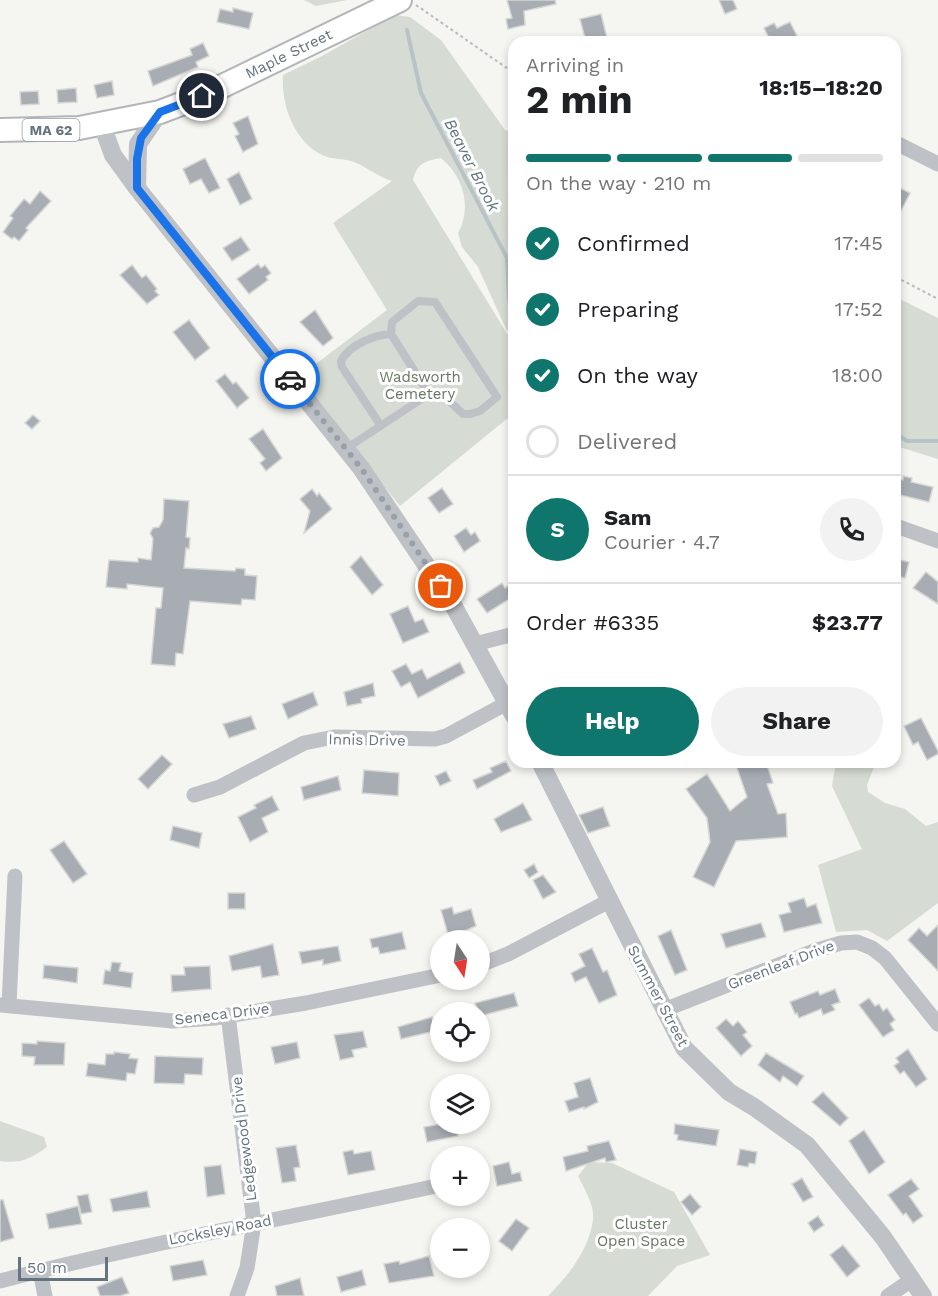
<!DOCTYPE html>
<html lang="en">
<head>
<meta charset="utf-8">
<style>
  body { margin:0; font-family:"Work Sans",sans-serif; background:#f2f2f2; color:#202124; height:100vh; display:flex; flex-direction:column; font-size:22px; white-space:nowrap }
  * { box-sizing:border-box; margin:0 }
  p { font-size:20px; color:#757577 }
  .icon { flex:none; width:33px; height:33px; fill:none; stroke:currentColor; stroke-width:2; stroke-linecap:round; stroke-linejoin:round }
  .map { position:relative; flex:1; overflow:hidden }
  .drawer { position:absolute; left:508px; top:36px; width:393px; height:732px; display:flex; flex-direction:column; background:#fff; border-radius:18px; box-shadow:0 3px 9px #0003 }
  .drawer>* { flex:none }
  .needle { width:39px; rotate:168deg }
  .buttons { position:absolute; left:430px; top:930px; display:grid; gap:12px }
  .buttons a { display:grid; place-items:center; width:60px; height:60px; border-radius:50%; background:#fff; box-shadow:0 3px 9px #0003; font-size:30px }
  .scale { position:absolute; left:18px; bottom:15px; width:90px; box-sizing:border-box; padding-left:6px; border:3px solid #667380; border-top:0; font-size:16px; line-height:21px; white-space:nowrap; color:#667380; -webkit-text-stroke:4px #fff; paint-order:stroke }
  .pin { position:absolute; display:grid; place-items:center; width:51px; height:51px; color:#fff; margin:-26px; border:3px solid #fff; border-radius:50%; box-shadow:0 2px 6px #0007 }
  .courier { position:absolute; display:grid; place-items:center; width:60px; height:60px; margin:-30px; border:4px solid #1a73e8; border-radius:50%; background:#fff; color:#222; box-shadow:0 2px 8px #0007 }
  .headline em { font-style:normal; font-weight:700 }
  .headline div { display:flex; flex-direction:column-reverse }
  .headline { display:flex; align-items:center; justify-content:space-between; height:102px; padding:0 18px }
  h1 { font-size:39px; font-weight:700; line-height:45px }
  .bar { display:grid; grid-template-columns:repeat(4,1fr); gap:9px 6px; align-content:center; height:72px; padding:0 18px }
  .bar i { height:8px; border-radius:4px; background:#e0e0e0 }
  .bar .active { background:#0f766e }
  .bar p { grid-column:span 4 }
  .line { display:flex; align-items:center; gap:15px; padding:0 18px; border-top:2px solid #e0e0e0 }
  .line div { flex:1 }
  .round { display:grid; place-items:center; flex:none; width:63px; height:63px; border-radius:32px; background:#f2f2f2 }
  ol { padding:0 18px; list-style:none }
  li { display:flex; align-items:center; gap:18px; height:66px }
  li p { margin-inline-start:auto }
  li .icon { padding:6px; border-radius:50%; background:#0f766e; color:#fff; stroke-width:4 }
  li:last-child { color:#757577 }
  li i { width:33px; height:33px; border:3px solid #e0e0e0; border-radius:50% }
  .cta { display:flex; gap:12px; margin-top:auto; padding:12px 18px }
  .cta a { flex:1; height:69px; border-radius:36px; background:#0f766e; color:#fff; font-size:24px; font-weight:700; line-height:69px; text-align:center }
  .cta a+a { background:#f2f2f2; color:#202124 }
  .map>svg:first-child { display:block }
</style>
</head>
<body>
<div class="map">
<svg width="938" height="1296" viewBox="0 0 938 1296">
  <rect width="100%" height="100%" fill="#f5f5f1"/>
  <g fill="#d6dbd3">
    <polygon points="304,0 347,0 316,6"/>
    <path d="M395,15L410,17L441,40L505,130L514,134V337L506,329L478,267L462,247L458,233C472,208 464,177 441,158C425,161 417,163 413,180L514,345V413L400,506L324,412L300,376L387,310L333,223L392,181C378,177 367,167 354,162C344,158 333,160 322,155C294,141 281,105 283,75L322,56Z"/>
    <polygon points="896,297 938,318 938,459 896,446"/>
    <polygon points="836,762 876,762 867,785 868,792 885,803 905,809 926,826 938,822 938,903 887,941 867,930 836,932 818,865 862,849 832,786"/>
    <path d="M0,1121L44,1137L47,1147C30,1159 20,1164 0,1161Z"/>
    <path d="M589,1162L612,1163L674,1192L710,1255L677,1266L648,1296H548C568,1276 589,1250 593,1220C595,1206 584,1188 578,1176Z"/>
  </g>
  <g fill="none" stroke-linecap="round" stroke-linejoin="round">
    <g stroke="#b8c2c7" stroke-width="4">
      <polyline points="407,30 421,93 507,258 509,301 514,310"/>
      <polyline points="896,434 907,441 938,441"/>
    </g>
  </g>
  <g fill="#a7adb3" stroke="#d6d6d4" stroke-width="1.5">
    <polygon points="507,0 555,0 556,4 524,11 525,25 508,29 506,19 512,18"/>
    <polygon points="719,0 733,0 737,9 725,14"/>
    <polygon points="233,8 253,13 249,29 217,22 220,9 233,12"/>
    <polygon points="601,14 608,42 586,42 580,19"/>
    <polygon points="790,22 797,36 785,42 771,42 764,28 774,23 777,28"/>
    <polygon points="203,43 209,56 196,62 198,67 153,86 148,71 192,55 190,49"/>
    <polygon points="112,81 114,95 97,98 94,85"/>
    <polygon points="76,88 77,102 58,103 57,90"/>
    <polygon points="38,91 39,104 21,105 20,92"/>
    <polygon points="248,116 258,144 243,152 235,136 239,134 233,123"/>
    <polygon points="205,158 220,188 209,193 201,179 190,184 183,169"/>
    <polygon points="239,172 252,199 240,205 227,179"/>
    <polygon points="896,186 910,193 896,221"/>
    <polygon points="40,191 51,201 26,228 28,230 19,241 14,237 12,239 3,232 13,218 10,216 24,199 30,204"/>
    <polygon points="241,237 250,250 232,261 223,248"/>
    <polygon points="258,264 261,268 265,265 271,273 266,277 268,280 249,294 237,279"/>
    <polygon points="132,265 142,278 146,275 157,289 155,291 159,295 147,304 120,275"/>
    <polygon points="315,310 333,338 323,346 300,322"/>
    <polygon points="189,320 210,348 195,360 173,332"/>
    <polygon points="225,374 233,384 236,382 249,398 237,408 216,381"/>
    <polygon points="33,415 40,421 32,429 25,423"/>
    <polygon points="263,429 282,458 266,471 260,463 265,459 249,439"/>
    <polygon points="903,476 912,478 911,482 933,487 929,502 896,494 896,479 903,480"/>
    <polygon points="442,488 453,504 439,513 428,498"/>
    <polygon points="312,489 317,496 319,493 332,509 304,533 310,511 300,499"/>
    <polygon points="164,499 189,501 186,537 190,538 189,549 186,548 184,568 235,571 236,568 245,569 245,575 257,576 255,600 242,599 241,605 190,601 183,654 176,653 175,666 151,664 156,608 161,608 163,588 127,584 127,589 106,587 109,560 138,562 138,558 151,560 153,539 150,533 153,528 159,527 163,520"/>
    <polygon points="466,528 471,535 475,532 480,541 464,552 454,536"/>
    <polygon points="361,556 383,585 372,595 350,567"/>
    <polygon points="896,559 909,562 905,578 896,576"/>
    <polygon points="926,572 938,582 938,604 913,588"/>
    <polygon points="514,581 514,596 487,613 477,599 502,583 505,588"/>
    <polygon points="408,606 415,622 423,619 429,632 403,643 390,614"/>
    <polygon points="460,662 465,673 418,698 410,682 401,687 392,671 406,664 412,674 422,669 427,679"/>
    <polygon points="373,683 375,696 361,699 362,703 347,706 344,692"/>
    <polygon points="313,692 318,705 288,719 282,704"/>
    <polygon points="251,716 256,729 229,738 223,724"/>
    <polygon points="921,718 938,751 938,754 927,760 918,742 913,745 904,726"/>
    <polygon points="162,755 172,764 148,789 138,779"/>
    <polygon points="506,761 511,771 477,789 473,780 492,772 490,768"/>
    <polygon points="735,762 766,762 773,783 767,784 778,814 786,813 787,837 736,841 714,887 693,877 710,842 707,818 686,789 707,774 730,811 747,797"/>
    <polygon points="364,770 399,773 398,796 362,793"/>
    <polygon points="446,771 451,781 440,786 435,776"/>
    <polygon points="338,776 341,790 304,800 301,787"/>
    <polygon points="272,796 279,810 262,818 268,832 250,842 238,817 256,808 254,805"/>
    <polygon points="523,803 532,820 501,832 494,819"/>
    <polygon points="603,807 610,826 588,833 579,815"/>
    <polygon points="173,826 202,833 199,848 170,840"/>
    <polygon points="64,841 87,874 73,883 50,850"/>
    <polygon points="534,864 538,872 529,878 524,870"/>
    <polygon points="543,875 556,892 543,899 533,880"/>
    <rect x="228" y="893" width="17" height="16"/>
    <polygon points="804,898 807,907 816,904 822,923 784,932 779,915 791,912 788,903"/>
    <polygon points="452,907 454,914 471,909 476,926 449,938 441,910"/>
    <polygon points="761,923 766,937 726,948 721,934"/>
    <polygon points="938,925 938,971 908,940 919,928 927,936"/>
    <polygon points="671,930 687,970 675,975 658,936"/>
    <polygon points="402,932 406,949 380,954 378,947 372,948 370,939"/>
    <polygon points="273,944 279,975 262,978 260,966 232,971 229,956"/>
    <polygon points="338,946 341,961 323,965 323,960 302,964 299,952"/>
    <polygon points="592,948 603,972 607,970 617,995 599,1003 586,977 575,982 571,973 585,966 579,954"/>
    <polygon points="112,962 121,963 119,971 133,973 131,988 103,984 105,970 110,971"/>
    <polygon points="44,965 78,968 77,983 43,978"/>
    <polygon points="210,966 211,989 172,992 171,975 185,975 184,967"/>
    <polygon points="835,989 840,1002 832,1005 835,1010 823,1015 821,1009 799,1018 797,1013 795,1014 790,1002 818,991 820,995"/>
    <polygon points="514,993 518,1006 480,1016 475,1003"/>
    <polygon points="869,998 875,1006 879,1004 883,1011 887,1008 895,1020 890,1024 894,1030 883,1037 859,1005"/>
    <polygon points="432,1017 435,1031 401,1039 398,1027"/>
    <polygon points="726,1019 733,1026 738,1021 747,1032 743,1035 752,1046 741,1056 716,1028"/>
    <polygon points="363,1031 367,1047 352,1050 354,1057 340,1060 334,1035"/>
    <polygon points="37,1041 65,1043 64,1065 34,1065 35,1057 22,1056 22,1043 37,1044"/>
    <polygon points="297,1042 300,1058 275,1064 271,1047"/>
    <polygon points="908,1049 927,1079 916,1087 904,1071 900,1074 894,1066 899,1062 896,1058"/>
    <polygon points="114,1052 130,1054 129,1058 138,1059 135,1074 127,1073 126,1081 86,1076 88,1063 105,1065 106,1054 114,1054"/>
    <polygon points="766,1053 804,1076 797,1086 783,1076 780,1082 758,1065"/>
    <polygon points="155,1056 203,1058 202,1075 185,1074 184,1084 154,1083"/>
    <polygon points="590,1078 598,1102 584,1109 584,1107 569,1112 565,1101 578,1097 574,1083"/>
    <polygon points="823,1092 848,1118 840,1126 812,1102"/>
    <polygon points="441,1124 455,1124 458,1136 427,1142 424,1127"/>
    <polygon points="675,1124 719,1130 716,1146 677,1140 678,1135 674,1134"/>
    <polygon points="864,1130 885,1162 869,1174 849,1141"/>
    <polygon points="609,1141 616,1160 606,1162 605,1158 566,1171 563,1157 588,1151 587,1146"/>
    <polygon points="296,1145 300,1167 294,1168 296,1181 282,1183 276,1148"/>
    <polygon points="740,1149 757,1152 755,1164 749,1163 748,1167 737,1165"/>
    <polygon points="353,1150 354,1154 371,1151 375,1170 348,1175 343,1152"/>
    <polygon points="509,1162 512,1174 520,1172 522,1181 497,1186 493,1166"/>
    <polygon points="221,1165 225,1194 207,1197 204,1167"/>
    <polygon points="802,1178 813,1197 803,1202 792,1184"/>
    <polygon points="911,1179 919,1189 909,1196 923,1216 913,1223 906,1213 903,1215 888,1195"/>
    <polygon points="147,1191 150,1207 113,1212 110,1199"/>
    <polygon points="88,1194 92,1212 81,1214 77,1196"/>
    <polygon points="690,1194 701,1207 692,1215 681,1202"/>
    <polygon points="0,1200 3,1200 14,1238 0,1242"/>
    <polygon points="78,1206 82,1224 49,1229 46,1214"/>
    <polygon points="818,1216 824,1225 814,1232 808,1223"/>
    <polygon points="516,1219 529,1228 512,1251 499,1241"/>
    <polygon points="843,1245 860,1266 847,1277 830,1255"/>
    <polygon points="429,1256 434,1276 389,1283 384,1264 399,1261 400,1264"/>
    <polygon points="203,1260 207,1275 173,1281 170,1266"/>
    <polygon points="362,1270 366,1285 341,1292 337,1277"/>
    <polygon points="122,1277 129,1293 120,1296 100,1296 97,1287"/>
    <polygon points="300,1278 304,1296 277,1296 275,1286"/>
  </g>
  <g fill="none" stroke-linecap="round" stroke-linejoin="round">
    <g stroke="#b2b5b9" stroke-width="26">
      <g id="primary">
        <path id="s1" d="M0,130L79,128L160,112L202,96L400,0"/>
      </g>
    </g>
    <g stroke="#b8babd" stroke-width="2" stroke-dasharray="3 3" stroke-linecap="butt">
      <polyline points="416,5 514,73"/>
      <polyline points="896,277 938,299"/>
    </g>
    <g stroke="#bec1c5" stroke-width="8">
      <polyline points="391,334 429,394"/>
      <path d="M381,426L342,367L341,361C349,345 374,335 391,334L392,322L418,301L435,302L497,397L480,411L470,414H463L444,396L429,394"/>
      <polyline points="347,448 429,394"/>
    </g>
    <g stroke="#bec1c5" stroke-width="15">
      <polyline points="896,143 938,164"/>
      <polyline points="896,526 938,541"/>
      <polyline points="475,644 514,634"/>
      <polyline points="194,795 220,787 304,743 334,737 435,739 446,736 507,703"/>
      <polyline points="480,965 508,954 609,901"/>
      <polyline points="0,1005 173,1021 215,1018 306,1003 441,975"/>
      <polyline points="9,1005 15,876"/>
      <polyline points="664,1010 814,951 841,943 857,942 872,948 885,958 938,1024"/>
      <polyline points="228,1015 254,1223 247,1268 237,1296"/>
      <polyline points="40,1271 45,1296"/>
      <path d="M0,1281C146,1243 294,1217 441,1185"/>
      <polyline points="888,1296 913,1279"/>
    </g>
    <g stroke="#bec1c5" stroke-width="18">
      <polyline points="102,125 113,155 137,188 361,468 453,605 514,716"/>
      <polyline points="137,188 138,144 160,112"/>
      <polyline points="540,762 684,1048 729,1092 754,1107 807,1145 883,1237 923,1296"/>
    </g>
    <use href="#primary" stroke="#fff" stroke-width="22"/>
  </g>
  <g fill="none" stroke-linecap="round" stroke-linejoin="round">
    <polyline stroke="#98a0a8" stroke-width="6" stroke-dasharray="0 10.8" points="290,379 361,468 441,586"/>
    <polyline stroke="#1a73e8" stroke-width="8" points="202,96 160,112 141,138 137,159 137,188 290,379"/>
  </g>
  <g text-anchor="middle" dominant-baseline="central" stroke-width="6" stroke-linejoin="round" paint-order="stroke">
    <rect fill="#fff" stroke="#949da6" stroke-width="1.5" x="22.5" y="119" width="57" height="22" rx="4.5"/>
    <g font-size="14" font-weight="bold" fill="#667380">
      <text x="51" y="130">MA 62</text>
    </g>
    <g font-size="15" fill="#667380" stroke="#fff">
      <text stroke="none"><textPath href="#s1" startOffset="303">Maple Street</textPath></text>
      <text transform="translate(367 740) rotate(1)">Innis Drive</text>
      <text transform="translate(781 965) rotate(-21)">Greenleaf Drive</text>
      <text transform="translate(658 996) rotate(62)">Summer Street</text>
      <text transform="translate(222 1014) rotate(-7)">Seneca Drive</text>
      <text transform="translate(244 1139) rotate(-97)">Ledgewood Drive</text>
      <text transform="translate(220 1230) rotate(-11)">Locksley Road</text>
    </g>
    <g font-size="15" fill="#677864" stroke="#fff">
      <text x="420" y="377">Wadsworth<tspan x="420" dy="17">Cemetery</tspan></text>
      <text x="641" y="1224">Cluster<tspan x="641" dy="17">Open Space</tspan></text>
    </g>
    <g font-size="16" font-style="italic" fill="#62757e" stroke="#fff">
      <text transform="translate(472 165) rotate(63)">Beaver Brook</text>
    </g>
  </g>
</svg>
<div class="buttons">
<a><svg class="needle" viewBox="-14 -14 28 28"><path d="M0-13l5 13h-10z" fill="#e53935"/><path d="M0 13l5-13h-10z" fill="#757577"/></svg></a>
<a><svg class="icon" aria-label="locate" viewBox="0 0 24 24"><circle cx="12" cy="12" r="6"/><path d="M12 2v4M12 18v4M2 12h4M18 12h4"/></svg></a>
<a><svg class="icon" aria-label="layers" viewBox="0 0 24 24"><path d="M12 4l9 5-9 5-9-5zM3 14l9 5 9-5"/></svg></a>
<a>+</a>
<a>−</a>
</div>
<div class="scale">50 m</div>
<div class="pin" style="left:441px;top:586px;background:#ea580c"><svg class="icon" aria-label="bag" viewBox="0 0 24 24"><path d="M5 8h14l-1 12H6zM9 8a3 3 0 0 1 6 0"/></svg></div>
<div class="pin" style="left:202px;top:96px;background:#1f2937"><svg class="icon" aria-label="home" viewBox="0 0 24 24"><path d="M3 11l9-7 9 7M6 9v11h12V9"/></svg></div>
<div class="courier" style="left:290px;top:379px"><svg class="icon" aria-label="car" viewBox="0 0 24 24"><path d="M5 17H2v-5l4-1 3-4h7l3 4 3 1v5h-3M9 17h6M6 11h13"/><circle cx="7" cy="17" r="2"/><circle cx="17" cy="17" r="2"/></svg></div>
<section class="drawer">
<div class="headline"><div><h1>2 min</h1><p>Arriving in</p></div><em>18:15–18:20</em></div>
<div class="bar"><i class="active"></i><i class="active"></i><i class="active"></i><i></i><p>On the way · 210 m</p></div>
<ol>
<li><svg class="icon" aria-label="check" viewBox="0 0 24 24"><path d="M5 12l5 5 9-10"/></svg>Confirmed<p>17:45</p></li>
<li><svg class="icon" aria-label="check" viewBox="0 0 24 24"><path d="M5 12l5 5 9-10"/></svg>Preparing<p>17:52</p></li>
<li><svg class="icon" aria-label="check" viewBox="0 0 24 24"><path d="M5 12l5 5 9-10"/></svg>On the way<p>18:00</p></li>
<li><i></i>Delivered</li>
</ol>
<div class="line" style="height:108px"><b class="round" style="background:#0f766e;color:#fff">S</b><div><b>Sam</b><p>Courier · 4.7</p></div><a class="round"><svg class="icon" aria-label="phone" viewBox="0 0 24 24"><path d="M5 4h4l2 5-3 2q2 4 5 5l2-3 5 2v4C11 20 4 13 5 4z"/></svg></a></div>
<div class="line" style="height:78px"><div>Order #6335</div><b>$23.77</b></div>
<div class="cta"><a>Help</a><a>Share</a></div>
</section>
</div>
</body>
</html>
